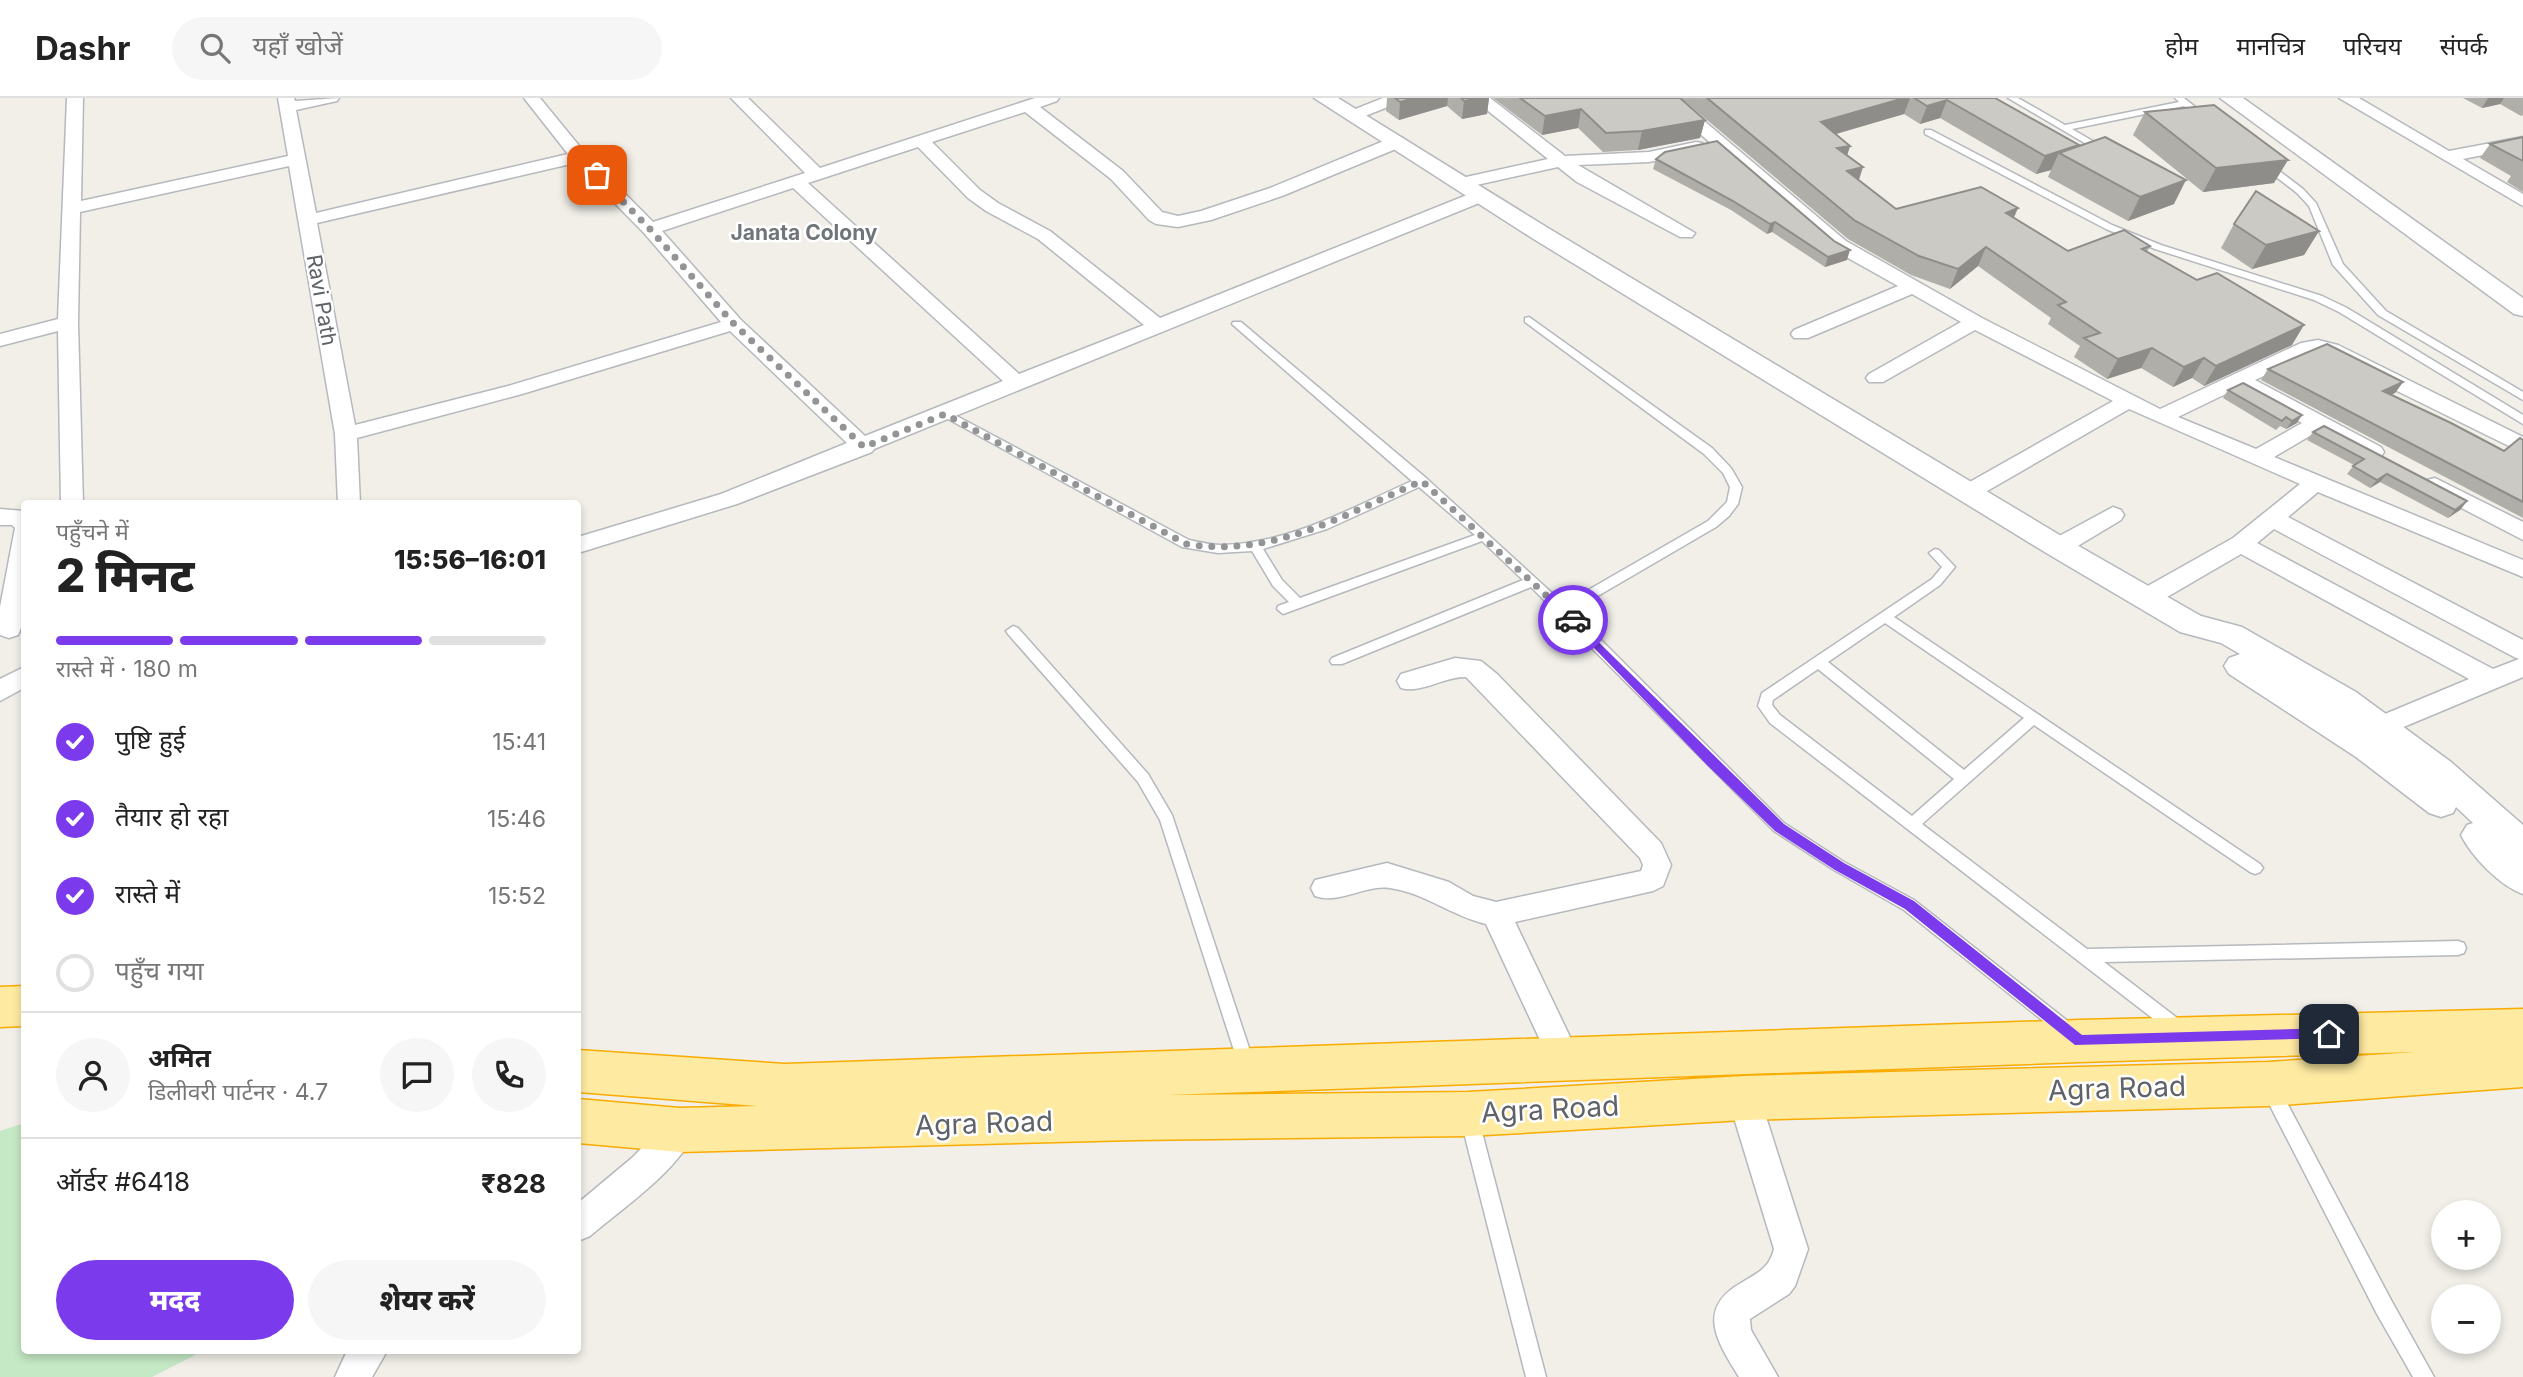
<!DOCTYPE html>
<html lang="hi">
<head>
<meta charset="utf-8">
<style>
  body { margin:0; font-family:Inter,"Noto Sans Devanagari",sans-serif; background:#f6f6f6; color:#222; height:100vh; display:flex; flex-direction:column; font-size:26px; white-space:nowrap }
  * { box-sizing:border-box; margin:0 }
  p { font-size:23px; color:#767676 }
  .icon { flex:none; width:38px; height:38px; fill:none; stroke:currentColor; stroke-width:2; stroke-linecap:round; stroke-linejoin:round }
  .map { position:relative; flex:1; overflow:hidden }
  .side { position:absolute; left:21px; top:402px; width:560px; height:854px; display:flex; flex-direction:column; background:#fff; border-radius:7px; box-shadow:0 4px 10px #0003 }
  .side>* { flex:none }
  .buttons { position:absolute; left:2431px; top:1102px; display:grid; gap:14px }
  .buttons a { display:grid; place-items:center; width:70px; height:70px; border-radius:50%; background:#fff; box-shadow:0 4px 10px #0003; font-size:35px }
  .pin { position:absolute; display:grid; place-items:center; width:60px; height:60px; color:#fff; margin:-30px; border-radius:14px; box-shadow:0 4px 10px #0006 }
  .courier { position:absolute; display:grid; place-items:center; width:70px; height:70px; margin:-35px; border:5px solid #7c3aed; border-radius:50%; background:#fff; color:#222; box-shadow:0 2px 9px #0007 }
  .head em { font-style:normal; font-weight:800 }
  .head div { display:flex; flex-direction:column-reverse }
  .head { display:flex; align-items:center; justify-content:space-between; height:119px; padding:0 35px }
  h1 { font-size:46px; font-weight:800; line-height:52px }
  .bar { display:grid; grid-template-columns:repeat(4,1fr); gap:10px 7px; align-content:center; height:84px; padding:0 35px }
  .bar i { height:9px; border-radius:5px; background:#e0e0e0 }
  .bar .selected { background:#7c3aed }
  .bar p { grid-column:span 4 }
  .line { display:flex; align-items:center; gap:18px; padding:0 35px; border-top:2px solid #e0e0e0 }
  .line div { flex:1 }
  .round { display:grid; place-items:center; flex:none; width:74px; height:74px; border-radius:37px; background:#f6f6f6 }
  ol { padding:0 35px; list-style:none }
  li { display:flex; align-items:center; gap:21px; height:77px }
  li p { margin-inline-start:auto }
  li .icon { padding:7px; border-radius:50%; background:#7c3aed; color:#fff; stroke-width:4 }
  li:last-child { color:#767676 }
  li i { width:38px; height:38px; border:4px solid #e0e0e0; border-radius:50% }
  .action { display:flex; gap:14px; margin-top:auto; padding:14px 35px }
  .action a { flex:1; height:80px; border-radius:42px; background:#7c3aed; color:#fff; font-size:28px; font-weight:800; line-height:80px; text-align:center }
  .action a+a { background:#f6f6f6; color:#222 }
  header { display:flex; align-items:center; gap:42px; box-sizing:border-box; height:98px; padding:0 35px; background:#fff; border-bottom:2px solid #e0e0e0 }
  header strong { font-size:33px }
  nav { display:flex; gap:38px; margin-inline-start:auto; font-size:24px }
  .search { width:490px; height:63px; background:#f6f6f6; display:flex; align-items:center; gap:18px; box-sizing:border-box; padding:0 24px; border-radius:38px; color:#767676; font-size:26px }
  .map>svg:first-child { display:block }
</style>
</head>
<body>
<header>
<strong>Dashr</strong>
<div class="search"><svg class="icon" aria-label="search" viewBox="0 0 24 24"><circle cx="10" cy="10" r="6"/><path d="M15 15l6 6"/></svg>यहाँ खोजें</div>
<nav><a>होम</a><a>मानचित्र</a><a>परिचय</a><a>संपर्क</a></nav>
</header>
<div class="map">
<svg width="2523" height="1279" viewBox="0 0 2523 1279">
  <rect width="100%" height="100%" fill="#f1efe8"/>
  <polygon fill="#c5e8c5" points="24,1025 24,1253 203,1253 152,1279 0,1279 0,1033"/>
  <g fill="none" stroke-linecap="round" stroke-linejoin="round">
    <g stroke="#b5b8bc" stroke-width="3">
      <g id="service">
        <polygon points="2008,0 2018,0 2065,27 2179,4 2175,0 2184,0 2210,21 2203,23 2184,8 2072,31 2108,52 2110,54 2105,57"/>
        <polygon points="1925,32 1931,32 2112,127 2161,147 2322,198 2347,210 2523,317 2523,326 2339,214 2314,202 2155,151 2106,131 1925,36"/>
        <polygon points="2263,65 2269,65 2303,91 2316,105 2343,166 2386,213 2523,294 2523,302 2378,217 2333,167 2309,108 2297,95 2263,69"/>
        <path d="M1529,219L1712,350L1731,370L1742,389L1738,406L1729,418L1716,429L1572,513L1784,725L1844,764L1914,802L2074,928L2076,933L2074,938L2068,940L2062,938L1904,812L1834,772L1774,733L1531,489L1342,566H1332L1330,563L1332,560L1523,482L1482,443L1283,516L1277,511L1278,508L1289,504L1273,488L1252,453L1218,455L1182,449L939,316L941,314H949L1189,442C1199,444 1210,447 1221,447C1289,446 1351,410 1412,383L1232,226L1233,224H1241L1426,380L1564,506L1708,423L1727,404L1730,389L1723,375L1704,356L1525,224V220ZM1419,389L1475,437L1300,500L1282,482L1263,451L1327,431Z"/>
        <path d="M1935,451L1939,452L1955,469L1940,487L1894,519L2260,766L2263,770L2260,774L2255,776L2250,774L2034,627L1922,726L2087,851L2458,843L2464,845L2466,850L2464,855L2458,857L2104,864L2185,926L2187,931L2185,936L2179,938L2173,936L1770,625L1758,608L1762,595L1932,481L1942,469L1929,455ZM1885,525L2024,620L1964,672L1828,564ZM1818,571L1954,681L1912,718L1780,617L1772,607L1773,602Z"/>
        <polygon points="1013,528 1018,530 1148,676 1172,717 1255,968 1253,973 1247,976 1241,973 1239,968 1160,722 1138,684 1008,536 1006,533"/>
        <polygon points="2270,982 2276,984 2391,1202 2434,1279 2413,1279 2377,1216 2264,996 2262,990 2264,984"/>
        <polygon points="1469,1011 1475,1013 1478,1019 1546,1279 1526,1279 1460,1019 1463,1013"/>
      </g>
    </g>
    <g stroke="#b5b8bc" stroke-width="3">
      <g id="minor">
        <path d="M67,0H83L81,103L288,58L278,0H294L295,3L339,0L337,3L296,12L316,115L568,56L524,0H540L585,55L653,124L805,75L731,0H748L820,70L1035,0H1059L1057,3L1040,9L1123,73L1162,114L1178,118L1201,113L1270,90L1391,40H1403L1405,44L1403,48L1282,98L1211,122L1178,129L1156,126L1149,122L1111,81L1025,14L932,44L980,92L998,105L1050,133L1160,220L1477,93L1483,92L1492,97L1489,101L874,351L872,354L737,406L578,455V439L721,396L847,345L730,233L522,296L357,340L360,406H338L335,336L289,68L80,114L78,225L83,406H61L58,233L0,248V236L58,221ZM918,49L968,100L986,113L1038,141L1144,227L1019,276L808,85ZM575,65L644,135L721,224L508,288L355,327L317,125ZM793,90L1003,283L865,338L741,222L662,133Z"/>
        <polygon points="1383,0 1405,0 1403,3 1360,20 1354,22 1346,17 1348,14"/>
        <polygon points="1472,0 1490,0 1565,58 1649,54 1696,44 1702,45 1704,49 1702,53 1649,64 1578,67 1695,135 1692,139 1680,139 1577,84 1558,69 1463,90 1457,89 1454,85 1457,81 1548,61"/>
        <path d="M1659,0H1677L1846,143L1982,220L2160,311L2301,245L2318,242L2338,247L2523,339V355L2318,254L2255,282L2381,349L2384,354L2381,359H2365L2318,333L2274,359L2523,462V479L2318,394L2288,419L2523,542V579L2382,638L2373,635L2369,628L2373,621L2469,581L2241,456L2155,506L2146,508L2137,506L2134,500L2137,494L2233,440L2300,386L2129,311L1975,400L1967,402L1959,400L1956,395L1959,390L2113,303L1975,232L1883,284H1869L1866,280L1869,276L1961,224L1912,196L1808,240H1794L1791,236L1794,232L1898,188L1832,151ZM2238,290L2302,325L2256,351L2178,319ZM2274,431L2514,559L2519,561L2493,571L2257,445Z"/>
        <polygon points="2339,0 2359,0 2449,53 2523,39 2523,49 2463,61 2523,96 2523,108"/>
        <polygon points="2435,380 2523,424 2523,442 2427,392 2424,387 2427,382"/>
        <polygon points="2113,409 2121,412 2124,417 2121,422 2066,455 2058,457 2050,455 2046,449 2050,443"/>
        <path d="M0,411L24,413C24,442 31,514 18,537L9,540L0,537V509L15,430L12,427H0Z"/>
        <path d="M1455,560L1481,563L1497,576L1661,745L1671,767L1663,788L1653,793L1515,824L1581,962L1576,972L1565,976L1554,972L1486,826C1452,818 1425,795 1390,790C1365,786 1340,807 1315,798L1311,790L1315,782L1387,765L1449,784L1473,798L1496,804L1641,773L1643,767L1640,760L1466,579C1444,578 1422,596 1401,590L1397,583L1401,576Z"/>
        <polygon points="24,569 24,590 0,603 0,581"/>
        <path d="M1744,985L1755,989L1760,1000L1808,1151L1795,1188L1789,1196L1750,1221L1751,1232L1778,1279H1739C1718,1245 1695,1211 1741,1185C1757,1175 1769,1171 1774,1151L1728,1000L1733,989Z"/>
        <path d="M680,1017L691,1021L696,1032C679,1072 623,1110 590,1138L578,1143V1105L633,1059L669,1021Z"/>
        <polygon points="347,1253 387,1253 372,1279 335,1279"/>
      </g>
    </g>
    <g stroke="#b5b8bc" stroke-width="3">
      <g id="tertiary">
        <path d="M1314,0H1338L1548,130L2068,442L2201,518L2242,529L2356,594L2451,664L2523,727V796C2500,788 2472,759 2461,737L2467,727L2473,725L2456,709L2453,715L2441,719L2429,715L2356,659L2229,576L2224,568L2229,560L2240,556L2221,545L2180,534L2048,456L1532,140Z"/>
        <polygon points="2220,0 2243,0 2523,200 2523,218 2514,216"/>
      </g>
    </g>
    <g stroke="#f9ab00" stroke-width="3">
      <g id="trunk">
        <polygon points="24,888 24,928 0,929 0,889"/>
        <path d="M2523,911V989L2268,1008L1744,1022L1468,1038L1134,1042L680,1054L578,1045V1001L680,1010L757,1008L578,994V952L785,966L2080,922ZM2415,954L2268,964L1744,978L1468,994L1166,997L2080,964Z"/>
      </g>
    </g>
    <use href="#service" fill="#fff" fill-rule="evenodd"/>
    <use href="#minor" fill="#fff" fill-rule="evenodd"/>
    <use href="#tertiary" fill="#fff" fill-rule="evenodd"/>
    <use href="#trunk" fill="#feeaa1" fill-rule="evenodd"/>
  </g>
  <g fill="#afaea9">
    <polygon points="1387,0 1489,0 1487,16 1462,21 1447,8 1399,22 1386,13"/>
    <polygon points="1493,0 1680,0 1705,22 1700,40 1638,52 1603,54 1578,30 1542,37"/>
    <polygon points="1681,0 1995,0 2174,106 2128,123 2048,79 2051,72 2036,76 1940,20 1920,26 1904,16 1836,36 1850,48 1847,57 1859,82 1896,111 2014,120 2068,153 2150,148 2147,154 2292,247 2204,288 2192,280 2173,289 2141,270 2107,281 2074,259 2080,248 2048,226 2051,220 1978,168 1950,191 1911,177 1848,141"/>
    <polygon points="2463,0 2523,0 2523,17 2521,18 2500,6 2482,10"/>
    <polygon points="2145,14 2274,85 2203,94 2133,37"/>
    <polygon points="2523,39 2523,94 2507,84 2511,78 2480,60 2490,46"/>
    <polygon points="1665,54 1847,162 1825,169 1772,134 1767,136 1731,112 1653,71 1656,61"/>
    <polygon points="2234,126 2319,133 2304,157 2252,171 2221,150"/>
    <polygon points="2268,271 2403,284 2395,295 2390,297 2504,353 2523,342 2523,420 2261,282"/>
    <polygon points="2228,292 2297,325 2286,331 2280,328 2276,332 2223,300"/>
    <polygon points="2313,334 2467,403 2460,412 2448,420 2380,384 2370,390 2347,376 2354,367 2307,342"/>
  </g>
  <g fill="#8f8d8a">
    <polygon points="1414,0 1448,0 1447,8 1399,22 1400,4"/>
    <polygon points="1478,0 1489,0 1487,16 1462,21 1464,3"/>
    <polygon points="1904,0 1910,0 1904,16 1815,42 1821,24"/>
    <polygon points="2488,0 2504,0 2500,6 2482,10"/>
    <polygon points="1947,2 1940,20 1920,26 1927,8"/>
    <polygon points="1581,11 1578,30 1542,37 1545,18"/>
    <polygon points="1705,22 1700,40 1638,52 1642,33"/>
    <polygon points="2079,47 2072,62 2059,55 2051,72 2036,76 2045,58"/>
    <polygon points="1850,48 1844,67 1837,50"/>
    <polygon points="2288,62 2274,85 2203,94 2216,70"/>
    <polygon points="1863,69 1857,88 1847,73"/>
    <polygon points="2186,82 2174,106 2128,123 2140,99"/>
    <polygon points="2018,110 2010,129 2006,115"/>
    <polygon points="1775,124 1772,134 1767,136 1770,126"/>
    <polygon points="2319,133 2304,157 2252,171 2266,147"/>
    <polygon points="1986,149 1978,168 1950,191 1958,171"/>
    <polygon points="1850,152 1847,162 1825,169 1828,159"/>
    <polygon points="2304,227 2292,247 2204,288 2216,268"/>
    <polygon points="2152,250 2141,270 2107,281 2118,261"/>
    <polygon points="2204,260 2192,280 2173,289 2184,269"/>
    <polygon points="2403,284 2395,295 2374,305 2383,293"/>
    <polygon points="2302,317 2297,325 2286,331 2292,323"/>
    <polygon points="2387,376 2380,384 2370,390 2377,382"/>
    <polygon points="2467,403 2460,412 2448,420 2455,412"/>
  </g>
  <g fill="#cccac5" stroke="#8f8d8a" stroke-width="2">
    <polygon points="1395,0 1414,0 1400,4"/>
    <polygon points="1461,0 1478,0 1464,3"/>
    <polygon points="1520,0 1680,0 1705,22 1642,33 1606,35 1581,11 1545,18"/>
    <polygon points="1707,0 1904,0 1821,24 1850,48 1837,50 1863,69 1847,73 1896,111 1981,89 2018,110 2006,115 2068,153 2124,132 2150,148 2142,151 2197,182 2217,175 2304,227 2216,268 2204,260 2184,269 2152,250 2118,261 2084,240 2100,235 2058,207 2066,204 1986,149 1958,171 1919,158 1854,122"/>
    <polygon points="1914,0 1995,0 2079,47 2045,58 1947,2 1927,8"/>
    <polygon points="2214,7 2288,62 2216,70 2145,14"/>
    <polygon points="2105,39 2186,82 2140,99 2059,55"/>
    <polygon points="2523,39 2523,63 2490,46"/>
    <polygon points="1717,43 1834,143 1850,152 1828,159 1775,124 1770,126 1733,103 1656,61 1665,54"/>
    <polygon points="2256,93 2319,133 2266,147 2234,126"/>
    <polygon points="2327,246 2403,284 2383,293 2451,325 2504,353 2520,340 2523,342 2523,404 2268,271"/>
    <polygon points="2243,285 2302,317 2292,323 2286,319 2282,323 2228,292"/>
    <polygon points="2324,328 2467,403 2455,412 2387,376 2377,382 2353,368 2364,361 2313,334"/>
  </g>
  <polygon fill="#7c3aed" points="1573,519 1784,726 1844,765 1914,803 2082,937 2329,930 2334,932 2334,940 2075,947 1905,811 1835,772 1775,733 1707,667 1570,525 1570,520"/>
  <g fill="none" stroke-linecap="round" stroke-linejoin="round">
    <path stroke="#929495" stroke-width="7" stroke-dasharray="0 12.6" d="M597,77L650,131L734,226L864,349L945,316L1186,446C1274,460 1343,417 1422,383L1573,522"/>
  </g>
  <g text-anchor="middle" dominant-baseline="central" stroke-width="5" stroke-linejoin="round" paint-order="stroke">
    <g font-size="21" font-weight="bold" fill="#70757a" stroke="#fff">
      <text x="804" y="134">Janata Colony</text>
    </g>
    <g font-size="21" fill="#5f6368" stroke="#fff">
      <text transform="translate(322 202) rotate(80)">Ravi Path</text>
    </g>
    <g font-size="28" fill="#5f6368" stroke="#fff">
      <text transform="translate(2117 990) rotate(-2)">Agra Road</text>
      <text transform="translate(1550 1011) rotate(-3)">Agra Road</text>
      <text transform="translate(984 1025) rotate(-2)">Agra Road</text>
    </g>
  </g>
</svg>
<div class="buttons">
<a>+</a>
<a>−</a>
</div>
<div class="pin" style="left:597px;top:77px;background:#ea580c"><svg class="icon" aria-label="bag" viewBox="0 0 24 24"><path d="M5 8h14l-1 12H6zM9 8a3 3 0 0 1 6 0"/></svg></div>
<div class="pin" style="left:2329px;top:936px;background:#1f2937"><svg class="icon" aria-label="home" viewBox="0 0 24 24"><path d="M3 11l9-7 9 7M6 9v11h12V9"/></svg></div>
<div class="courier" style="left:1573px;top:522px"><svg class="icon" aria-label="car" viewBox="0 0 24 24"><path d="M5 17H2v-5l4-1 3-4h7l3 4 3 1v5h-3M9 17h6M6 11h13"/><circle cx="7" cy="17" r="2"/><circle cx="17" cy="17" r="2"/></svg></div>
<section class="side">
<div class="head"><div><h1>2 मिनट</h1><p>पहुँचने में</p></div><em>15:56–16:01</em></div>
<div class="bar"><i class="selected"></i><i class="selected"></i><i class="selected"></i><i></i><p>रास्ते में · 180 m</p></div>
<ol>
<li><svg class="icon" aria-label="check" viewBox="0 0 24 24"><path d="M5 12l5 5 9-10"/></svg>पुष्टि हुई<p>15:41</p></li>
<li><svg class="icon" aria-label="check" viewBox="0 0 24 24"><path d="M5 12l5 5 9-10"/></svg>तैयार हो रहा<p>15:46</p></li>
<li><svg class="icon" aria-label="check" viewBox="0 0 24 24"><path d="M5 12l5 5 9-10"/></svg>रास्ते में<p>15:52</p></li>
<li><i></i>पहुँच गया</li>
</ol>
<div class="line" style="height:126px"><a class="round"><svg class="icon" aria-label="person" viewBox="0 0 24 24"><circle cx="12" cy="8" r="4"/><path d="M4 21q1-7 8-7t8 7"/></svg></a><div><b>अमित</b><p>डिलीवरी पार्टनर · 4.7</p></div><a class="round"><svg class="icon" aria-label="chat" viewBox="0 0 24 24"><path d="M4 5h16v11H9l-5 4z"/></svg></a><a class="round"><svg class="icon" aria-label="phone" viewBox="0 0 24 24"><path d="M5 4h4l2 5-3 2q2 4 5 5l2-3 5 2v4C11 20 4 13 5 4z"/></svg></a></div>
<div class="line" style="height:91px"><div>ऑर्डर #6418</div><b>₹828</b></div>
<div class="action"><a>मदद</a><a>शेयर करें</a></div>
</section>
</div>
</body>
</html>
